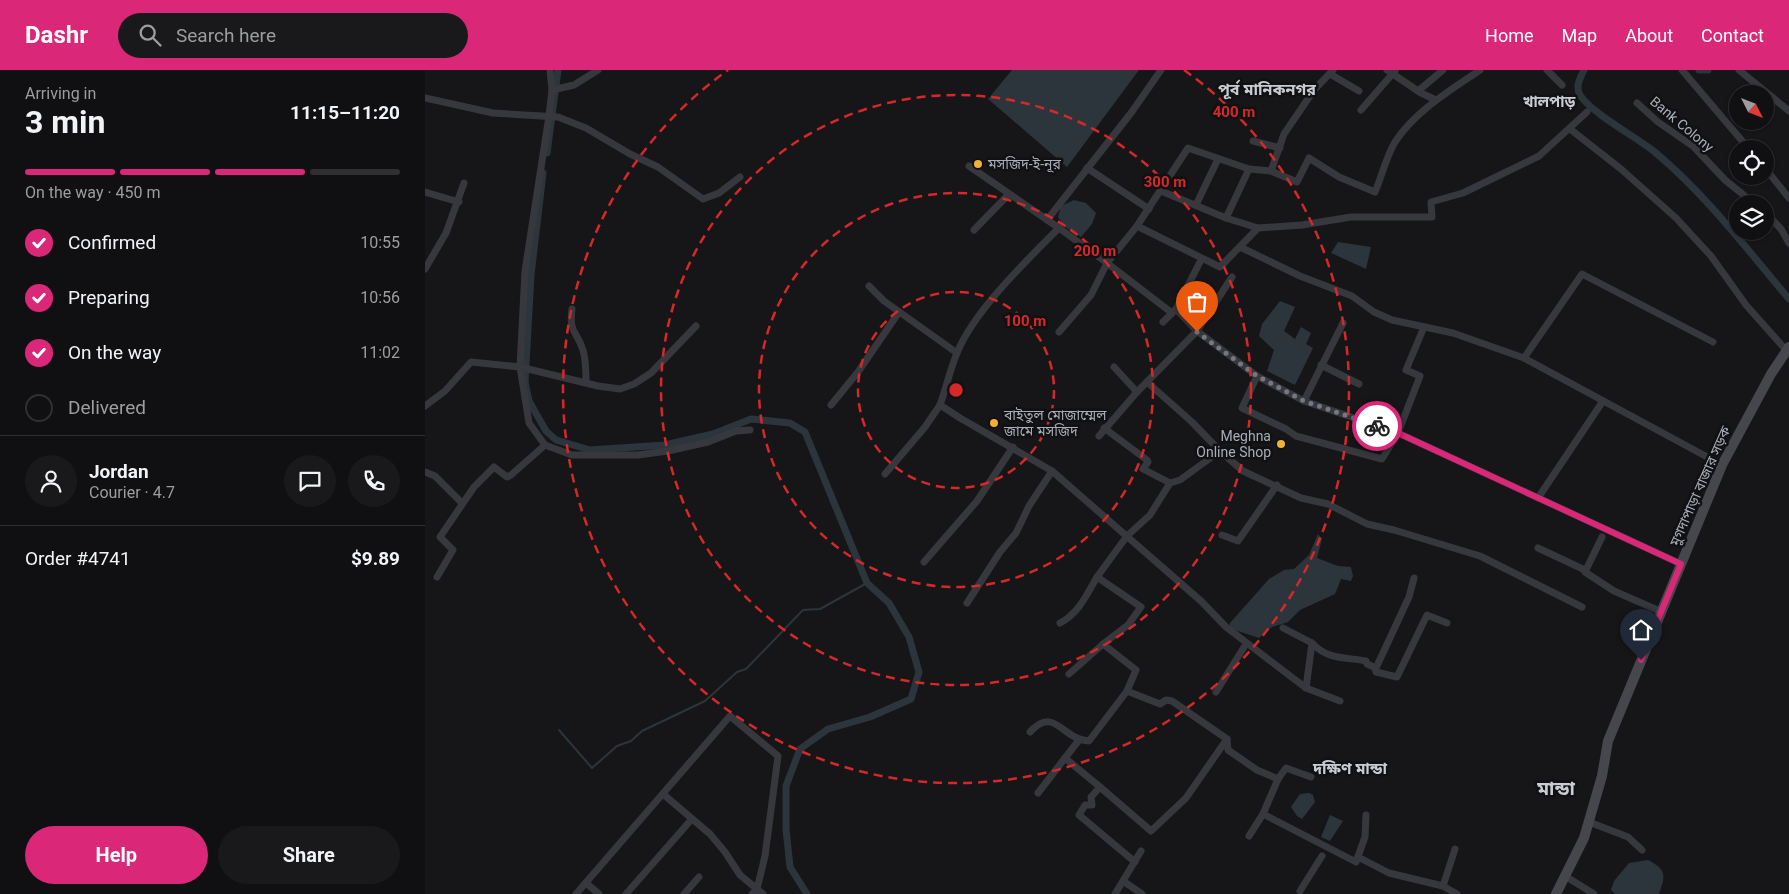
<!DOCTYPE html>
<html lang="en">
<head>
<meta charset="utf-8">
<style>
  body { margin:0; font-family:Roboto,"Noto Sans Bengali",sans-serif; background:#19191b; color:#f1f3f6; height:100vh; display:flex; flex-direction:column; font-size:19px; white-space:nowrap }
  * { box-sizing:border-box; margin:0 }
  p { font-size:16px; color:#9c9d9f }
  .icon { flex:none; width:28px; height:28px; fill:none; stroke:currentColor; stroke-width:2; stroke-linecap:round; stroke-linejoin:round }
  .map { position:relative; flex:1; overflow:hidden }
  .side { display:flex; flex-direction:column; background:#101012; width:425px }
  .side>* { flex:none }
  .needle { width:32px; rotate:132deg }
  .controls { position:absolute; left:1304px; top:15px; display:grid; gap:10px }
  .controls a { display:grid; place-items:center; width:45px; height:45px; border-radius:50%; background:#101012; box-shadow:0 1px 4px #0004,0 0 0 1px #303032; font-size:25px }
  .pin { position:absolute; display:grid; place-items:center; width:42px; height:42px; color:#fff; margin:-51px -21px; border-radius:50% 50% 50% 0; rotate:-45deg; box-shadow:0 0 5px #0007 }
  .pin .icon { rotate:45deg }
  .courier { position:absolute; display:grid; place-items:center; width:50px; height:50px; margin:-25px; border:4px solid #db2777; border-radius:50%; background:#fff; color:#222; box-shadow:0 1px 6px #0007 }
  .head em { font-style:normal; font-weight:700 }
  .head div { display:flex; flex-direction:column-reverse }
  .head { display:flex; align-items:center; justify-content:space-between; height:85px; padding:0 25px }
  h1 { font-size:32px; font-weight:700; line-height:38px }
  .bar { display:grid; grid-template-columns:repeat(4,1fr); gap:8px 5px; align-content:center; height:60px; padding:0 25px }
  .bar i { height:6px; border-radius:4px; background:#303032 }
  .bar .active { background:#db2777 }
  .bar p { grid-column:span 4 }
  .line { display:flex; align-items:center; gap:12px; padding:0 25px; border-top:1px solid #303032 }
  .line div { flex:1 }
  .round { display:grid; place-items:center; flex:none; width:52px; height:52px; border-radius:26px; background:#19191b }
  ol { padding:0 25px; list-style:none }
  li { display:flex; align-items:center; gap:15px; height:55px }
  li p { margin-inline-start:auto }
  li .icon { padding:5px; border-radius:50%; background:#db2777; color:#fff; stroke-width:4 }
  li:last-child { color:#9c9d9f }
  li i { width:28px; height:28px; border:2px solid #303032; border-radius:50% }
  .primary-button { display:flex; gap:10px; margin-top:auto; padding:10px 25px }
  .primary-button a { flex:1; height:58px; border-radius:30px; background:#db2777; color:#fff; font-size:20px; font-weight:700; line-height:58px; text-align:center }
  .primary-button a+a { background:#19191b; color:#f1f3f6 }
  header { display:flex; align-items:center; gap:30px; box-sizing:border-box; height:70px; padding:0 25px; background:#db2777; color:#fff }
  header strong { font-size:24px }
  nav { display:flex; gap:28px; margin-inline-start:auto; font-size:18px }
  .search { width:350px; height:45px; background:#19191b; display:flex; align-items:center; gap:12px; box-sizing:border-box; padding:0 18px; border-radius:28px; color:#9c9d9f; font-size:19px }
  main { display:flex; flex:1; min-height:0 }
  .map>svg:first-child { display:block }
</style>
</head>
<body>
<header>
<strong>Dashr</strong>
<div class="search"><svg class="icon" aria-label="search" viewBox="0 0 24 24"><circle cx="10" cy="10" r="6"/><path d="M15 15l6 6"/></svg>Search here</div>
<nav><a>Home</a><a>Map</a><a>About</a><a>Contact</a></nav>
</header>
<main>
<section class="side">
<div class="head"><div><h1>3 min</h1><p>Arriving in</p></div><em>11:15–11:20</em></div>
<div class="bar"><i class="active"></i><i class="active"></i><i class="active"></i><i></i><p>On the way · 450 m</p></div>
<ol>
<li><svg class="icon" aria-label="check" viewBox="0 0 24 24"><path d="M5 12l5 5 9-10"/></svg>Confirmed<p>10:55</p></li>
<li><svg class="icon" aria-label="check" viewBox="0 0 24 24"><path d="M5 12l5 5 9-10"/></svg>Preparing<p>10:56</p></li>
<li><svg class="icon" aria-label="check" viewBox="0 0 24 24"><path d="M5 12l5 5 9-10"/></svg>On the way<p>11:02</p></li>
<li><i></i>Delivered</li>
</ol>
<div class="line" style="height:90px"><a class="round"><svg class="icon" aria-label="person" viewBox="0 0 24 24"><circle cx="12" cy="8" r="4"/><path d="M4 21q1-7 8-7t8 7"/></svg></a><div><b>Jordan</b><p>Courier · 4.7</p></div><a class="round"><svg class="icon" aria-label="chat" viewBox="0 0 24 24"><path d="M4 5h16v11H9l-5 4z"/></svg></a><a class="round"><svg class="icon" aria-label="phone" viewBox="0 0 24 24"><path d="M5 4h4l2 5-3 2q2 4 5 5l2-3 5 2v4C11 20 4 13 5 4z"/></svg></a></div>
<div class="line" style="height:65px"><div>Order #4741</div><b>$9.89</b></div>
<div class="primary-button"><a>Help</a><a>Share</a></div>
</section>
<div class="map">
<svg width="1364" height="824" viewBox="0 0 1364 824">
  <rect width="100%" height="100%" fill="#161618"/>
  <g fill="#2c353c">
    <polygon points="587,0 714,0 642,97 563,29"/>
    <polygon points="649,130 661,133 671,143 667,154 656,167 640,157 633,147 636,136"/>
    <polygon points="913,172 946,177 941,199 906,183"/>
    <polygon points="855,231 870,237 859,261 870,269 876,257 886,263 881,274 888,278 870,315 842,301 849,280 834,266 837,254"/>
    <polygon points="893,464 897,469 892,488 913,496 926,497 928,506 926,511 916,509 910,524 875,540 863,552 847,557 834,568 804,558 805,553 844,509 859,500 869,499 884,485"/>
    <polygon points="884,723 888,725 890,732 877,749 872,746 866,737 875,724"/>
    <polygon points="905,745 918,751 905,771 896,767"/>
    <path d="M1223,790C1243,800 1240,807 1234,824H1190L1186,820L1189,811L1204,793Z"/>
  </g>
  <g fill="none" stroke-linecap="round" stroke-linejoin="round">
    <polyline stroke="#2c353c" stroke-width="2" points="134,660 167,698 192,676 206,671 217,661 280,631 312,602 321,599 378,540 395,539 442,513"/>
    <g stroke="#2c353c" stroke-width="7">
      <path d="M1159,0C1155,8 1150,17 1155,25C1166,43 1213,68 1231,83C1282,126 1321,178 1364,229"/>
      <polyline points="1274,0 1283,0"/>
      <polyline points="122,83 133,0"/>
      <polyline points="118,103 106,205 100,312 104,331 121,361 131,370 165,380 240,375 288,364 326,349 365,353 380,362 442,513 464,533 484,567 494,602 486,629 445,647 403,659 375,679 361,716 361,759 365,797 382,824"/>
    </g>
    <g stroke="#37383d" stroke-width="7">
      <polyline points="125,0 127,20 124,46 100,201 95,297 104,353 120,375 147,385 213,385 243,381 283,372 311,361 325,360"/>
      <polyline points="962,0 996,23 1011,30"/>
      <polyline points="1122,0 1137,15"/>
      <polyline points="1257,0 1324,79"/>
      <polyline points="1314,0 1364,41"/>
      <polyline points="905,4 934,21"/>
      <polyline points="127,20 149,15 173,0"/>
      <polyline points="993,21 1018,0"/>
      <polyline points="0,28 68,43 133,47 161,58 205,84 233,97 278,129 294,123 315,107"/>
      <polyline points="1212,33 1233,52 1269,77 1300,110 1330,134"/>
      <polyline points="936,40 970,1"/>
      <polyline points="1145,59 1196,99 1251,148 1286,186 1321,235 1361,280"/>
      <polyline points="828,71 855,78"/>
      <polyline points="544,96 634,158"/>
      <polyline points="662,98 724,139"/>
      <polyline points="1340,98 1364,128"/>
      <path d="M846,101L872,112L884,88L914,107L950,122C957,106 961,87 970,72C990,41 1026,20 1055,0"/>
      <polyline points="736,121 801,148"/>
      <polyline points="0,122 34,132"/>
      <polyline points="771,135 793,89"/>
      <polyline points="1340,142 1356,159 1364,173"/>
      <polyline points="622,150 706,43 736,0"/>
      <polyline points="712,156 763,78 824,99"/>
      <polyline points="833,158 801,148 824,99 846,101 859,64 889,20 908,0"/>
      <polyline points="549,160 584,124"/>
      <polyline points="815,177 875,206 927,226 949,242 967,250 1028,263 1099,288 1297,395"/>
      <polyline points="0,199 21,163 39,113"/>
      <polyline points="444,216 459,231 532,283"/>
      <path d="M147,239C144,264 151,259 158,280C161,290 161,301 161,312"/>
      <polyline points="751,239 772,261 832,306 879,331 973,363 1256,494"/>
      <polyline points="738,252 751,239 776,190"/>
      <polyline points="634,262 666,225 682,193 747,243"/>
      <polyline points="1099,288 1157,204 1288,272"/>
      <polyline points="896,295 934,314"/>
      <polyline points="689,297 712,322"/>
      <polyline points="832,306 817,338 861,359 871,366 957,389 973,363 995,306 981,300 999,257"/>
      <polyline points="722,312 767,352 795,381"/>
      <polyline points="879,331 918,253"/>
      <polyline points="406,335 433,302 474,242"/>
      <polyline points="0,336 20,321 46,292 95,297 173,316 195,319 209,314 226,303 271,256"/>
      <polyline points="679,358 722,390 723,392 718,399 745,413 725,445 702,466 672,507 716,537 703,555 678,574 711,600 702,621 735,634 741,630 747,631 802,669 803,680 832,700 853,709 838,744 931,792 940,767 941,745"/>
      <polyline points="674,366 712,322 772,261 807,207"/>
      <polyline points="0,402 10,406 37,433"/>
      <polyline points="460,404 500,357 515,335"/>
      <polyline points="745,413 755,410 795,381 818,401 876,428 903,434 942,454 969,460 1055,486 1157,537"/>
      <polyline points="1113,428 1178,331"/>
      <polyline points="797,465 813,471 852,415"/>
      <polyline points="1177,467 1160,502 1189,521 1237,542"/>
      <polyline points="1113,478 1160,500"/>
      <polyline points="499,492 552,431 588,377"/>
      <polyline points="12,507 28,480 15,467 49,417 69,397 82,407 86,405 120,375"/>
      <polyline points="542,533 575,482 591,463 604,436 627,401"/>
      <path d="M635,553C654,543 662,524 672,507"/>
      <path d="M858,558L887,573L881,618L801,557L776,531L627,401L535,348L515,335C521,318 525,300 532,283C549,241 601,191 634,158L682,193L712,156L795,197L833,158L877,155L926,147H1007L1006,132L1038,123L1114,86L1162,42"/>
      <path d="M887,573C902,590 921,587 941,591L942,594L951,598L984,527L989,508"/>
      <polyline points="950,598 951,602 972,607 1002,545 1022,553"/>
      <polyline points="644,604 678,574"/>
      <polyline points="881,618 915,631"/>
      <polyline points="791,622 821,574"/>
      <path d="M605,662C630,635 637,670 664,671L702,621"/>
      <polyline points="640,688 654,670"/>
      <polyline points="853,709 861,698 886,707"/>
      <polyline points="613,723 640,688 675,717"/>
      <polyline points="1164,752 1203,767 1217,780"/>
      <polyline points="824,766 838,744"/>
      <polyline points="933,787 964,803 1018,816 1032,824"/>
      <polyline points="710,792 654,745 660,735 667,735 666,727 675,717 726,761 761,728 802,669"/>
      <polyline points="1140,806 1169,824"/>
      <polyline points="698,811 717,824"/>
      <polyline points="161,813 174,824"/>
      <polyline points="1018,816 1030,779"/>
      <polyline points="875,821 897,786"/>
      <polyline points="151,824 305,646 353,686 340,786 332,819 315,805 300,782 285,764 238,724"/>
      <polyline points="201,824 266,750"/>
      <polyline points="259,824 274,807"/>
      <polyline points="327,824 332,819 338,824"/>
      <polyline points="690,824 716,781"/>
    </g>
    <polyline stroke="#45474d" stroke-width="10" points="1131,824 1159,768 1177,706 1183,671 1297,395 1346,304 1364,277"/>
  </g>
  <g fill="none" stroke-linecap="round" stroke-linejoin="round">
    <polyline stroke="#757880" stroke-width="5" stroke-dasharray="0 9" points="772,262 832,306 879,331 952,356"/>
    <polyline stroke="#db2777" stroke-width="6" points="952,356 973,363 1256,494 1216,590"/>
  </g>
  <g fill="none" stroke="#d62828" stroke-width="2.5" stroke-dasharray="9 6">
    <circle cx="531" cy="320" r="98"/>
    <circle cx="531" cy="320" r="197"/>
    <circle cx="531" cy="320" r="295"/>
    <path d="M759 0A393 393 0 1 1 303 0"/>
  </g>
  <g fill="#f2b134" stroke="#111113" stroke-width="2">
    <circle cx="553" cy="94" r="5"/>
    <circle cx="569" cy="353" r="5"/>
    <circle cx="856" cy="374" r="5"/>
  </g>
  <g text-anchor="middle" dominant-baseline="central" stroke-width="5" stroke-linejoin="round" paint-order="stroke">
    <g font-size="14" fill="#a8adb8" stroke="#111113">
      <text transform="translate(1257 54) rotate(40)">Bank Colony</text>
      <text transform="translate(1275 416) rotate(-66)">মুগদাপাড়া বাজার সড়ক</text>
    </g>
    <g font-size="14" fill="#a8adb8" stroke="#111113" text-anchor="start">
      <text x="563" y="94">মসজিদ-ই-নূর</text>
      <text x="579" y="345">বাইতুল মোজাম্মেল<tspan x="579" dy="16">জামে মসজিদ</tspan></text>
      <text x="846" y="366" text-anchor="end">Meghna<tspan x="846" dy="16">Online Shop</tspan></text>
    </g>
    <g font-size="15" font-weight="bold" fill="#c9ccd4" stroke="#111113">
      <text x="1124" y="32">খালপাড়</text>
    </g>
    <g font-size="16" font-weight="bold" fill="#c9ccd4" stroke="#111113">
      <text x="842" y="19">পূর্ব মানিকনগর</text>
      <text x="925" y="698">দক্ষিণ মান্ডা</text>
    </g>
    <g font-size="19" font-weight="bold" fill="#c9ccd4" stroke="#111113">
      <text x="1131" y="718">মান্ডা</text>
    </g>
  </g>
  <circle cx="531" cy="320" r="8" fill="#d62828" stroke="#111113" stroke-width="2.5"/>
  <g font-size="15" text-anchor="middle" font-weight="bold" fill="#d62828" stroke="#111113" stroke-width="5" stroke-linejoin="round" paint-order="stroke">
    <text x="809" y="47">400 m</text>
    <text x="740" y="117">300 m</text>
    <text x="670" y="186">200 m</text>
    <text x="600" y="256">100 m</text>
  </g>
</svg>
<div class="controls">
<a><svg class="needle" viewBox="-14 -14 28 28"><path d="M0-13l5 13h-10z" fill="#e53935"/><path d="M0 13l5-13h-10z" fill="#9c9d9f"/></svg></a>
<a><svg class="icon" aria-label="locate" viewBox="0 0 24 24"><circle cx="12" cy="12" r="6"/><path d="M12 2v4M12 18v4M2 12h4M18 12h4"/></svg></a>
<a><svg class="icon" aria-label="layers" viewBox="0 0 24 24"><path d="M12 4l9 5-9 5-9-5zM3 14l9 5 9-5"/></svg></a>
</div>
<div class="pin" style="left:772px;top:262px;background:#ea580c"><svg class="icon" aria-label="bag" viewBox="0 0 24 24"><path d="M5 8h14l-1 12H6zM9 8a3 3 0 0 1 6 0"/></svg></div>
<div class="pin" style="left:1216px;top:590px;background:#1f2937"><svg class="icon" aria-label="home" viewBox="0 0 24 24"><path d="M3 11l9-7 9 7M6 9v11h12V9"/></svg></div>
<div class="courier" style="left:952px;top:356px"><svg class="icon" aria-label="bike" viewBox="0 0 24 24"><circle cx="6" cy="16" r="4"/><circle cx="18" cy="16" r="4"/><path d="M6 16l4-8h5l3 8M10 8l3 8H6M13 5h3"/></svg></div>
</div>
</main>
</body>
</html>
